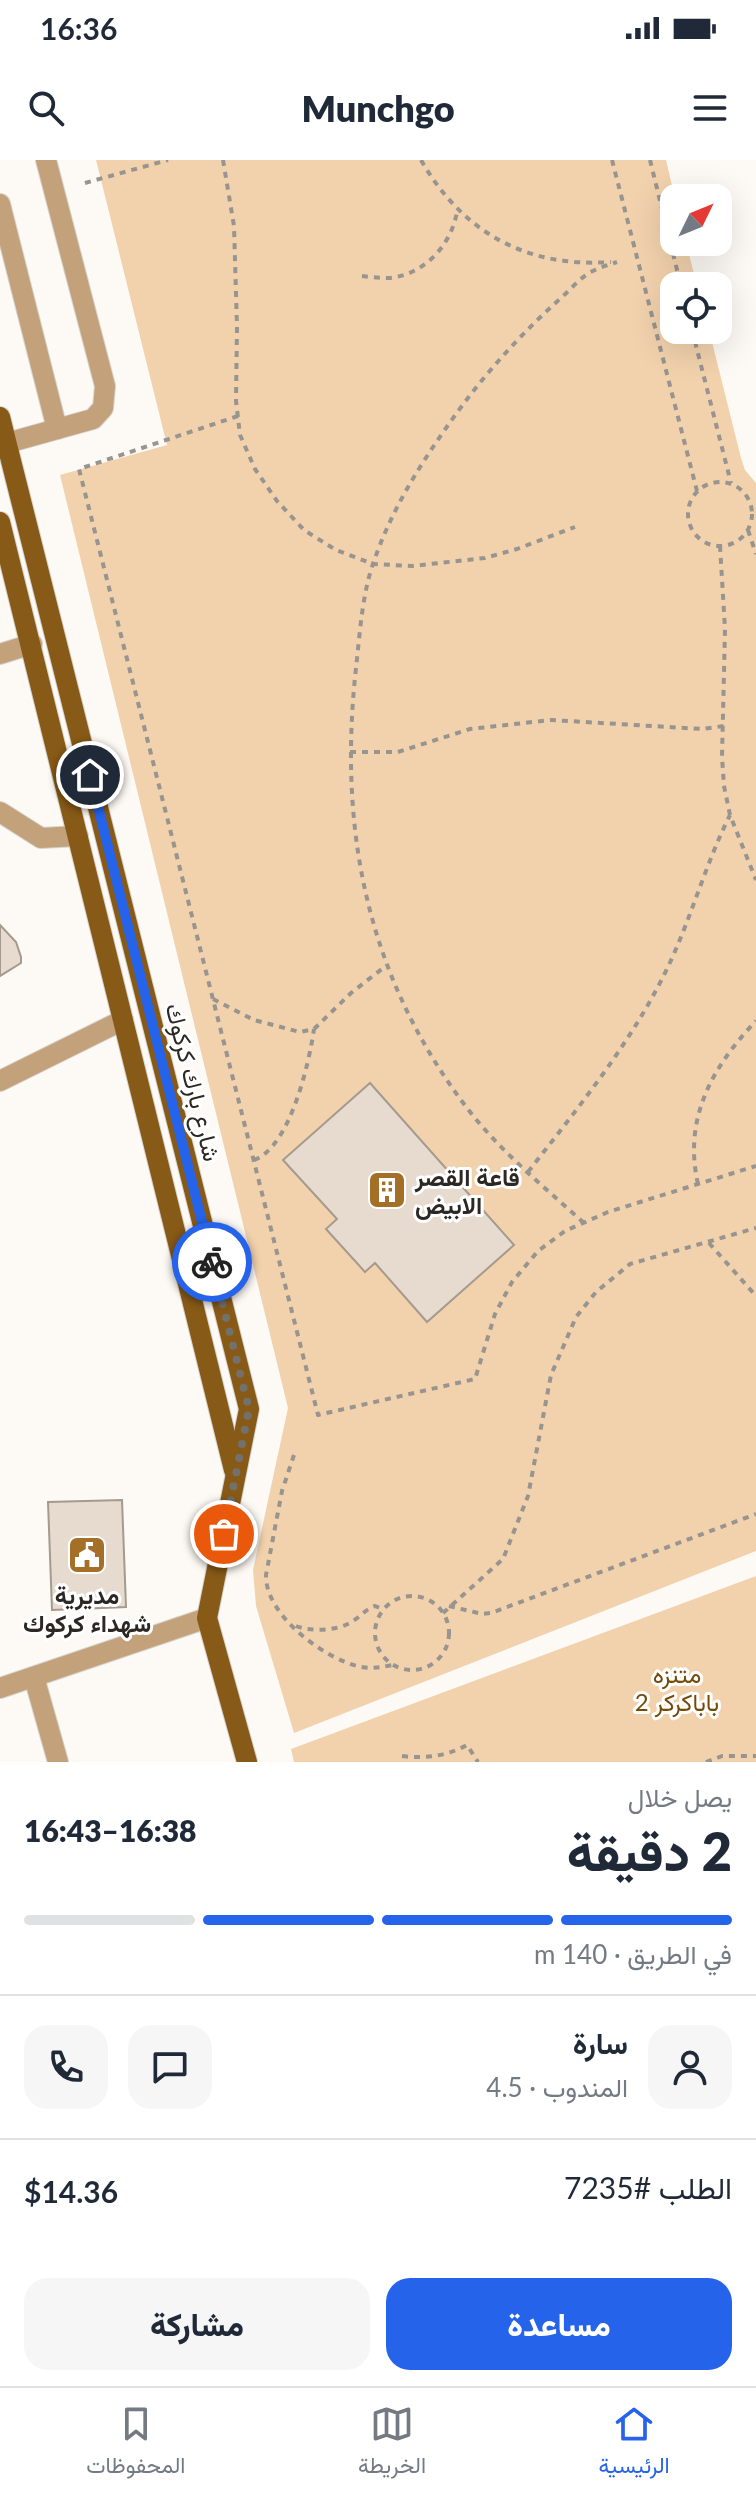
<!DOCTYPE html>
<html lang="ar">
<head>
<meta charset="utf-8">
<style>
  body { margin:0; font-family:Lato,Vazirmatn,sans-serif; background:#f6f6f7; color:#1f2937; direction:rtl; height:100vh; display:flex; flex-direction:column; font-size:30px; white-space:nowrap }
  * { box-sizing:border-box; margin:0 }
  p { font-size:26px; color:#747a83 }
  .icon { flex:none; width:44px; height:44px; fill:none; stroke:currentColor; stroke-width:2; stroke-linecap:round; stroke-linejoin:round }
  .map { position:relative; height:1602px; overflow:hidden; direction:ltr }
  .drawer { display:flex; flex-direction:column; background:#fff; flex:1 }
  .drawer>* { flex:none }
  .needle { width:52px; rotate:47deg }
  .fabs { position:absolute; left:660px; top:24px; display:grid; gap:16px }
  .fabs a { display:grid; place-items:center; width:72px; height:72px; border-radius:16px; background:#fff; box-shadow:0 8px 32px #0002; font-size:40px }
  .pin { position:absolute; display:grid; place-items:center; width:68px; height:68px; color:#fff; margin:-34px; border:4px solid #fff; border-radius:50%; box-shadow:0 2px 8px #0007 }
  .courier { position:absolute; display:grid; place-items:center; width:80px; height:80px; margin:-40px; border:6px solid #2563eb; border-radius:50%; background:#fff; color:#222; box-shadow:0 2px 10px #0007 }
  .summary em { font-style:normal; font-weight:800 }
  .summary div { display:flex; flex-direction:column-reverse }
  .summary { display:flex; align-items:center; justify-content:space-between; height:136px; padding:0 24px }
  h1 { font-size:52px; font-weight:800; line-height:60px }
  .bar { display:grid; grid-template-columns:repeat(4,1fr); gap:12px 8px; align-content:center; height:96px; padding:0 24px }
  .bar i { height:10px; border-radius:6px; background:#e0e1e3 }
  .bar .on { background:#2563eb }
  .bar p { grid-column:span 4 }
  .line { display:flex; align-items:center; gap:20px; padding:0 24px; border-top:2px solid #e0e1e3 }
  .line div { flex:1 }
  .round { display:grid; place-items:center; flex:none; width:84px; height:84px; border-radius:24px; background:#f6f6f7 }
  .button { display:flex; gap:16px; margin-top:auto; padding:16px 24px }
  .button a { flex:1; height:92px; border-radius:24px; background:#2563eb; color:#fff; font-size:32px; font-weight:800; line-height:92px; text-align:center }
  .button a+a { background:#f6f6f7; color:#1f2937 }
  .status { display:flex; justify-content:space-between; align-items:center; height:56px; padding:0 40px; background:#fff; direction:ltr }
  .status svg { height:22px; fill:currentColor }
  header { display:flex; justify-content:space-between; align-items:center; height:104px; padding:0 24px; background:#fff; font-size:36px; font-weight:800 }
  .tab-bar { display:flex; justify-content:space-around; align-items:center; height:112px; border-top:2px solid #e0e1e3; background:#fff; font-size:22px; color:#747a83 }
  .tab-bar a { display:grid; justify-items:center; gap:4px }
  .tab-bar .on { color:#2563eb }
  .map>svg:first-child { display:block }
</style>
</head>
<body>
<div class="status"><b>16:36</b><svg viewBox="0 0 49 12"><path d="M0 12V9h3v3zM5 12V6h3v6zM10 12V3h3v9zM15 12V0h3v12zM26 1h20v11H26zM47 4h2v5h-2z"/></svg></div>
<header><svg class="icon" aria-label="menu" viewBox="0 0 24 24"><path d="M4 6h16M4 12h16M4 18h16"/></svg>Munchgo<svg class="icon" aria-label="search" viewBox="0 0 24 24"><circle cx="10" cy="10" r="6"/><path d="M15 15l6 6"/></svg></header>
<div class="map">
<svg width="756" height="1602" viewBox="0 0 756 1602">
  <rect width="100%" height="100%" fill="#fdf9f4"/>
  <g fill="#f2d2ad">
    <polygon points="96,0 666,0 675,38 674,82 686,82 697,126 674,126 674,170 709,170 741,298 745,310 756,323 756,1391 294,1573 256,1446 253,1410 288,1248 60,315 167,285"/>
    <polygon points="756,1416 756,1602 294,1602 291,1589"/>
  </g>
  <g fill="#e7dbcf" stroke="#a49a8e" stroke-width="2">
    <polygon points="0,765 16,782 21,797 21,803 0,816"/>
    <polygon points="370,923 514,1085 427,1162 375,1103 365,1112 326,1069 337,1059 283,1000"/>
    <polygon points="122,1340 126,1447 52,1450 48,1342"/>
  </g>
  <g fill="none" stroke-linecap="round" stroke-linejoin="round">
    <g stroke="#d7d3ce" stroke-width="22">
      <g id="minor">
        <polyline points="0,44 57,269"/>
        <polyline points="7,283 93,259 103,248 105,226 46,0"/>
        <polyline points="0,494 32,484"/>
        <polyline points="0,652 41,678 78,676"/>
        <polyline points="0,921 123,860"/>
        <polyline points="34,1517 58,1602"/>
        <polyline points="0,1528 207,1458"/>
      </g>
    </g>
    <g stroke="#d7d3ce" stroke-width="22">
      <g id="major">
        <polyline points="0,257 249,1249 207,1458 247,1602"/>
        <polyline points="0,362 234,1310"/>
      </g>
    </g>
    <g stroke="#98948f" stroke-width="4" stroke-dasharray="6 6" stroke-linecap="butt">
      <polyline points="223,0 234,66 237,167 236,241 240,275 255,309 277,341 304,370 336,390 373,404 412,406 485,398 517,389 575,367"/>
      <path d="M421,0C463,73 527,108 611,102"/>
      <polyline points="612,0 697,331"/>
      <polyline points="650,0 681,126"/>
      <polyline points="85,23 168,0"/>
      <path d="M362,116C370,117 379,118 388,118C423,116 452,85 457,51"/>
      <polyline points="692,170 731,323"/>
      <polyline points="238,256 79,309 318,1255 475,1219 495,1154 512,1122 538,1091 565,1071 608,1052 756,1006"/>
      <circle cx="720" cy="354" r="32"/>
      <polyline points="748,370 756,394"/>
      <polyline points="720,386 725,469 722,597 724,626 730,655 756,720"/>
      <polyline points="350,592 398,592 470,569 551,560 702,569 724,566"/>
      <polyline points="213,839 254,860 300,872 314,869 351,833 387,805"/>
      <path d="M254,1000C290,987 309,904 314,869"/>
      <path d="M528,1012C577,949 628,887 664,815C690,763 704,707 730,655"/>
      <path d="M698,1024C683,959 712,907 756,861"/>
      <path d="M584,1063C543,1026 500,991 467,948C367,817 338,670 356,508C360,473 362,434 374,401C393,346 423,300 456,254C487,211 523,172 562,137C571,129 579,119 589,113C598,108 608,105 617,102"/>
      <polyline points="709,1083 756,1136"/>
      <path d="M294,1295L282,1331L266,1415C265,1455 324,1499 361,1507C373,1509 382,1507 393,1505"/>
      <circle cx="412" cy="1473" r="37"/>
      <polyline points="449,1446 482,1454 491,1453 756,1354"/>
      <polyline points="443,1453 503,1399 528,1336 551,1215 576,1157 596,1132 630,1104 756,1068"/>
      <path d="M296,1466C311,1472 339,1471 353,1461C361,1456 366,1449 375,1446L383,1449"/>
      <path d="M402,1596C425,1599 447,1596 467,1585L478,1602"/>
      <polyline points="706,1602 722,1596 756,1596"/>
    </g>
    <use href="#minor" stroke="#c3a27b" stroke-width="20"/>
    <use href="#major" stroke="#885a17" stroke-width="20"/>
  </g>
  <g fill="none" stroke-linecap="round" stroke-linejoin="round">
    <polyline stroke="#74706c" stroke-width="8" stroke-dasharray="0 14.4" points="212,1102 249,1249 224,1374"/>
    <polyline stroke="#2563eb" stroke-width="10" points="90,615 212,1102"/>
  </g>
  <defs>
    <g id="building-square" transform="scale(2)"><rect x="-9" y="-9" width="18" height="18" rx="4" fill="#a47028" stroke="#fff"/><path d="M-4-6H4V6H1V3H-1V6H-4ZM-2.5-4.3h1.7v1.8h-1.7ZM.8-4.3h1.7v1.8H.8ZM-2.5-1h1.7V.8h-1.7ZM.8-1h1.7V.8H.8Z" fill="#fff"/></g>
    <g id="civic-square" transform="scale(2)"><rect x="-9" y="-9" width="18" height="18" rx="4" fill="#a47028" stroke="#fff"/><path d="M-.6-6.5H3V-4.5H.6V-3L4-1V1h2V6H-6V1h2V-1L-.6-3ZM-1.2 2.5V6h2.4V2.5Z" fill="#fff"/></g>
  </defs>
  <g fill-rule="evenodd">
    <use href="#building-square" x="387" y="1030"/>
    <use href="#civic-square" x="87" y="1395"/>
  </g>
  <g text-anchor="middle" dominant-baseline="central" stroke-width="6" stroke-linejoin="round" paint-order="stroke">
    <g font-size="24" fill="#2b2722" stroke="#fff">
      <text transform="translate(194 922) rotate(76)">شارع بارك كركوك</text>
    </g>
    <g font-size="24" font-weight="bold" fill="#2b2722" stroke="#fff" text-anchor="start">
      <text x="415" y="1016">قاعة القصر<tspan x="415" dy="28">الابيض</tspan></text>
      <text x="87" y="1434" text-anchor="middle">مديرية<tspan x="87" dy="28">شهداء كركوك</tspan></text>
    </g>
    <g font-size="24" fill="#744a09" stroke="#fff">
      <text x="677" y="1513">متنزه<tspan x="677" dy="28">باباكركر 2</tspan></text>
    </g>
  </g>
</svg>
<div class="fabs">
<a><svg class="needle" viewBox="-14 -14 28 28"><path d="M0-13l5 13h-10z" fill="#e53935"/><path d="M0 13l5-13h-10z" fill="#747a83"/></svg></a>
<a><svg class="icon" aria-label="locate" viewBox="0 0 24 24"><circle cx="12" cy="12" r="6"/><path d="M12 2v4M12 18v4M2 12h4M18 12h4"/></svg></a>
</div>
<div class="pin" style="left:224px;top:1374px;background:#ea580c"><svg class="icon" aria-label="bag" viewBox="0 0 24 24"><path d="M5 8h14l-1 12H6zM9 8a3 3 0 0 1 6 0"/></svg></div>
<div class="pin" style="left:90px;top:615px;background:#1f2937"><svg class="icon" aria-label="home" viewBox="0 0 24 24"><path d="M3 11l9-7 9 7M6 9v11h12V9"/></svg></div>
<div class="courier" style="left:212px;top:1102px"><svg class="icon" aria-label="bike" viewBox="0 0 24 24"><circle cx="6" cy="16" r="4"/><circle cx="18" cy="16" r="4"/><path d="M6 16l4-8h5l3 8M10 8l3 8H6M13 5h3"/></svg></div>
</div>
<section class="drawer">
<div class="summary"><div><h1>2 دقيقة</h1><p>يصل خلال</p></div><em>16:38–16:43</em></div>
<div class="bar"><i class="on"></i><i class="on"></i><i class="on"></i><i></i><p>في الطريق · 140 m</p></div>
<div class="line" style="height:144px"><a class="round"><svg class="icon" aria-label="person" viewBox="0 0 24 24"><circle cx="12" cy="8" r="4"/><path d="M4 21q1-7 8-7t8 7"/></svg></a><div><b>سارة</b><p>المندوب · 4.5</p></div><a class="round"><svg class="icon" aria-label="chat" viewBox="0 0 24 24"><path d="M4 5h16v11H9l-5 4z"/></svg></a><a class="round"><svg class="icon" aria-label="phone" viewBox="0 0 24 24"><path d="M5 4h4l2 5-3 2q2 4 5 5l2-3 5 2v4C11 20 4 13 5 4z"/></svg></a></div>
<div class="line" style="height:104px"><div>الطلب #7235</div><b>$14.36</b></div>
<div class="button"><a>مساعدة</a><a>مشاركة</a></div>
</section>
<nav class="tab-bar">
<a class="on"><svg class="icon" aria-label="home" viewBox="0 0 24 24"><path d="M3 11l9-7 9 7M6 9v11h12V9"/></svg>الرئيسية</a>
<a><svg class="icon" aria-label="map" viewBox="0 0 24 24"><path d="M3 6l6-2 6 2 6-2v14l-6 2-6-2-6 2zM9 4v14M15 6v14"/></svg>الخريطة</a>
<a><svg class="icon" aria-label="saved" viewBox="0 0 24 24"><path d="M7 4h10v16l-5-4-5 4z"/></svg>المحفوظات</a>
</nav>
</body>
</html>
